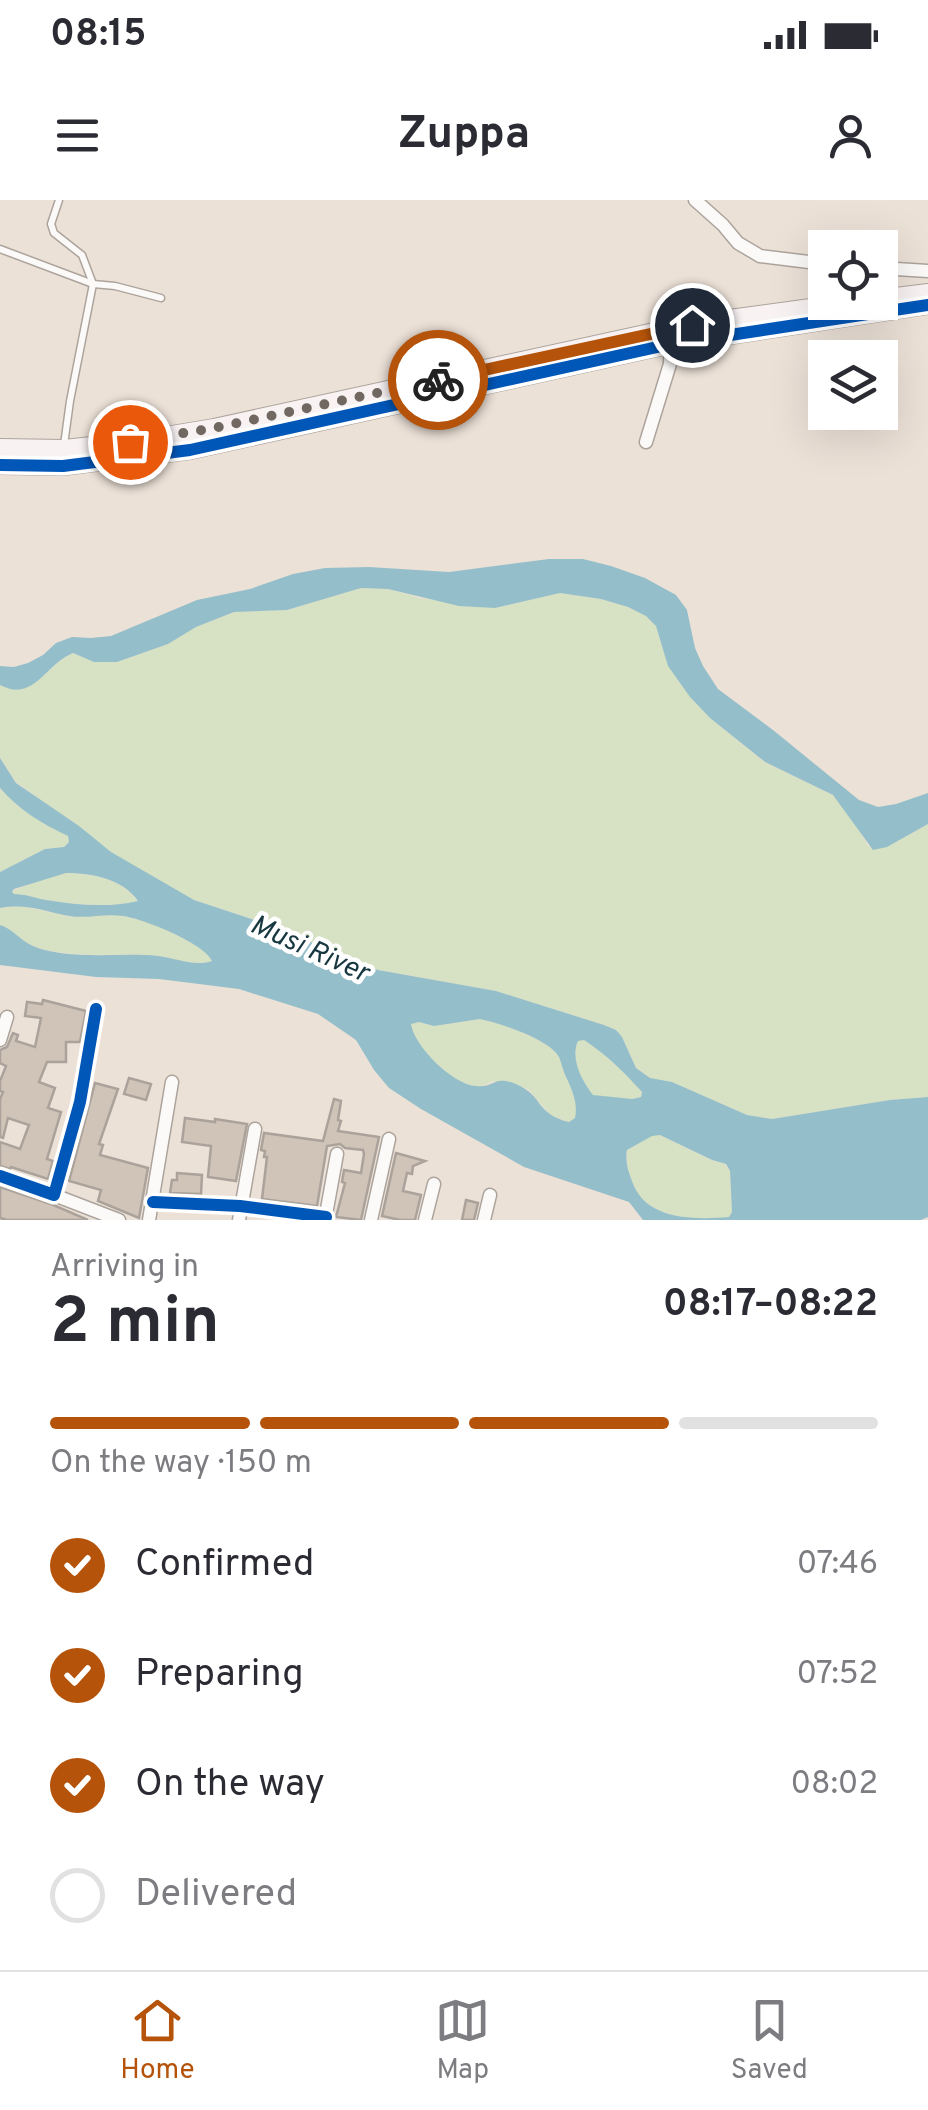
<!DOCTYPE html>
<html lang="en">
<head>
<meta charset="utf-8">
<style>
  body { margin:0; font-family:Overpass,sans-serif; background:#f2f2f3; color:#2b2b33; height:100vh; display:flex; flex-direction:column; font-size:38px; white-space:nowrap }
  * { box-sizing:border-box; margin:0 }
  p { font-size:32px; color:#7c7c81 }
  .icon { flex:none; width:55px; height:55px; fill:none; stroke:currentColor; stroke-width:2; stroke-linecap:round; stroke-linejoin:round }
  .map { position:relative; height:1020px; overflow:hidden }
  .drawer { display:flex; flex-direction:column; background:#fff; flex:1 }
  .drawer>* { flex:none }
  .fabs { position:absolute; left:808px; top:30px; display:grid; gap:20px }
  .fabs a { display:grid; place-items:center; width:90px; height:90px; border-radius:0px; background:#fff; box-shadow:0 10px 40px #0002; font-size:50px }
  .pin { position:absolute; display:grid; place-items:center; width:85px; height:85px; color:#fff; margin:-42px; border:5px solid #fff; border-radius:50%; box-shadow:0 2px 10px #0007 }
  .courier { position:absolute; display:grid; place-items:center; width:100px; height:100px; margin:-50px; border:8px solid #b45309; border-radius:50%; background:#fff; color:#222; box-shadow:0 2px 12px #0007 }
  .headline em { font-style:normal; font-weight:700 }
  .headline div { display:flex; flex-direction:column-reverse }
  .headline { display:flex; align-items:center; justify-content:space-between; height:170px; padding:0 50px }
  h1 { font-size:65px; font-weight:700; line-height:75px }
  .bar { display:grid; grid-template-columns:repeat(4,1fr); gap:15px 10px; align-content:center; height:120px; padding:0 50px }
  .bar i { height:12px; border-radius:8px; background:#e1e1e2 }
  .bar .current { background:#b45309 }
  .bar p { grid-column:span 4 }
  ol { padding:0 50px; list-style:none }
  li { display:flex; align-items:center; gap:30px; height:110px }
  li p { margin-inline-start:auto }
  li .icon { padding:10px; border-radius:50%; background:#b45309; color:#fff; stroke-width:4 }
  li:last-child { color:#7c7c81 }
  li i { width:55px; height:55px; border:5px solid #e1e1e2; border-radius:50% }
  .status { display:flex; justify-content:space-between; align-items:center; height:70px; padding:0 50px; background:#fff; direction:ltr }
  .status svg { height:28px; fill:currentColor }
  header { display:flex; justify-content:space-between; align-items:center; height:130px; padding:0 50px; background:#fff; font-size:45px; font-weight:700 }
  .dock { display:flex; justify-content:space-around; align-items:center; height:140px; border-top:2px solid #e1e1e2; background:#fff; font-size:28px; color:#7c7c81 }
  .dock a { display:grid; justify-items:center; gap:5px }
  .dock .current { color:#b45309 }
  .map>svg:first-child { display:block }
</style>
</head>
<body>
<div class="status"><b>08:15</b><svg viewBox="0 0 49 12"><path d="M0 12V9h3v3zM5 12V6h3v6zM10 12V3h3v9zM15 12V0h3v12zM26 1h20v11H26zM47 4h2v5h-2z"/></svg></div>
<header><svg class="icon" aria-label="menu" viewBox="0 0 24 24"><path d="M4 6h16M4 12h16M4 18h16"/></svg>Zuppa<svg class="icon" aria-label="person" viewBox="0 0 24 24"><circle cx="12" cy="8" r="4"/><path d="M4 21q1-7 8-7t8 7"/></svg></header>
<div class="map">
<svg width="928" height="1020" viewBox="0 0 928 1020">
  <rect width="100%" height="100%" fill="#ece1d7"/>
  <g fill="#d7e1c4">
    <path d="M361,388L388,389L420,398L495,408L560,393L601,399L628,407L645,415L656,426L661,443L690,497L710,518L764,562L833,595L854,621L868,646L887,647L928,624V897L890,900L772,919L747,915L672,882L650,879L636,868L622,837L616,830L604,825L496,791L378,770L267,724L194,700L170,688L111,652L16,582L0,558V485C34,502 45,465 73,453L94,462H117L168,444L196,427L234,412L287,410Z"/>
    <polygon points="0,588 16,605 68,636 69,642 64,647 45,649 0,672"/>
    <path d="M66,673C92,673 123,679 138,702C105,707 79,705 46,700C35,698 25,694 13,694L12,691L37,681Z"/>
    <path d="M17,705L72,717L120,715L157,725L208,751L212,761C194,767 176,758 158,756C119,752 69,760 33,746C23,742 12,731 0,725V708Z"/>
    <path d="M480,819C500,823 549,839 559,857C562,864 563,872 567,879C573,892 578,903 576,918L569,922L551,916L528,889L492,881C485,885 478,889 469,886C448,878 414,846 410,824L419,822L434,826Z"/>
    <path d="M584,840C607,855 624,872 642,892L641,897L632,899L593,896C582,881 570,860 578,841Z"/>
    <path d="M652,935H660L711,960L725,964L730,971L732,1012L729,1018C693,1020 645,1020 632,981C628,970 625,961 628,950Z"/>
  </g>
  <g fill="#94bfca" fill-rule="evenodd">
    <path d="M549,359H583L611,366L645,378L676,395L687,410L695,448L703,466L718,489L773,530L859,600L878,607L896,604L928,593V624L887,647L873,650L833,595L765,562L710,518L690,497L668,466L656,426L646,416L628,407L601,399L560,393L495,408L459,406L388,389L361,388L287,410L234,412L196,427L168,444L117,462H94L73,453C45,464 34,503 0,485V466L14,467L28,463L43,455L56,443L72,437L91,438L111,436L197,400L250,389L293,374L325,368L369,367L449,372Z"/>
    <path d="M0,558L16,583L79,626L111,652L194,700L267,724L378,770L496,791L604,825L616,830L622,837L636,868L650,878L672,882L747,915L772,919L890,900L928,897V1017L921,1020H643L629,1002L524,967L421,909L389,888L374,870L356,840L318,814L239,789L159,779L96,777L0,765V725C13,729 21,741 33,746C69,761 120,752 158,756C176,758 195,767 212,761C204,743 144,719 123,716C106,713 87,719 69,716C42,711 28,703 0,708V672L45,649L64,647L69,642L68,636C42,624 18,609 0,588ZM66,673C92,673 123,679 138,701C107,708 78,705 46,700C35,698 25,694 14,694L12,692L14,689ZM480,819C499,823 549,839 559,857C562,864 563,872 567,879C573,892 578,904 575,918L569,922C536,914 543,897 520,886C494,873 496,888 476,886C453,885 414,846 411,824L419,822L434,826ZM584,840C607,855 624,872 642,892L641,897L632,899L593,895C582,881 570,859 578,841ZM660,935L712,960L726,964L730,971L732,1012L729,1017C693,1020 645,1020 632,981C628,971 625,961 627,950L652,936Z"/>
  </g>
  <g fill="#d0c3b7" stroke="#aba39b" stroke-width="2.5">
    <polygon points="43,800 86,811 80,842 66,842 66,862 47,862 39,882 55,888 48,908 61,912 47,959 53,961 48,979 11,967 10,969 0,966 0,942 20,949 29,925 8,918 3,938 0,937 0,899 3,892 0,891 0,881 6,866 0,863 0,850 7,847 13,833 18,835 16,841 35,847 41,818 25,816 27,802 42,804"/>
    <polygon points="129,878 151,884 146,900 124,894"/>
    <polygon points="95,883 118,889 99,944 103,945 100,955 148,968 139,1018 98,1001 101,990 69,981"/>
    <polygon points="334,899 341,901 338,920 341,921 338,931 379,937 361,1020 336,1017 345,983 342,982 344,970 361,973 364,954 363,950 345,948 340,944 327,946 317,1006 262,999 267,957 264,957 265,951 261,950 264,933 323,941"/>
    <polygon points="185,918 215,922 215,919 247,924 236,981 208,977 211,946 182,942"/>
    <polygon points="396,953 425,961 413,966 412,974 407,973 403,991 421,995 415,1020 400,1020 382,1016"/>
    <polygon points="177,973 202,975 201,994 170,993 172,980 177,980"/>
    <polygon points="0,987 51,1004 88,1020 7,1020 0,1018"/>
    <polygon points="466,1000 478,1003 474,1020 462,1020"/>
  </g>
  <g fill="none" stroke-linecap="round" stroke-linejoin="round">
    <g stroke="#aca49c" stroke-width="9">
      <g id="lane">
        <polyline points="59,0 51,24 54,33 82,55 93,84 70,201 64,245"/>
        <polyline points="0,49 93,84 115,86 161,98"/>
      </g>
    </g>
    <g stroke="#aca49c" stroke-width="15">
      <g id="street">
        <polyline points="695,0 723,25 738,43 760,56 825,64"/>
        <polyline points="880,68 928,71"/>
        <polyline points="646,242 670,164 671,138"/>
        <polyline points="0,840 7,817"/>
        <polyline points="0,976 54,995 80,902 96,809"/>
        <polyline points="54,995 119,1020"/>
        <polyline points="153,1002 240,1006 326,1017"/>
        <polyline points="149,1020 172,882"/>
        <polyline points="239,1020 255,929"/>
        <polyline points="325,1020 337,954"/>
        <polyline points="371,1020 389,939"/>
        <polyline points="425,1020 434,984"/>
        <polyline points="484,1020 490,995"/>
      </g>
    </g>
    <g stroke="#aca49c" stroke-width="20">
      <g id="secondary">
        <polyline points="880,99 928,93"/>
        <polyline points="0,248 64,249 130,242 214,228 659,131 715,121 855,102"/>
        <polyline points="0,265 63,266 190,250 671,144 928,105"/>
      </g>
    </g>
    <use href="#lane" stroke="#fcfaf9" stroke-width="6"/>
    <use href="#street" stroke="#fcfaf9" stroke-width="12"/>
    <use href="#secondary" stroke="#f8f2f3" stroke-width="18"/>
    <g stroke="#fff" stroke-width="19">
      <g id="cycleway">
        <polyline points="0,265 63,266 190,250 671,144 928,105"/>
        <polyline points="0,976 54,995 80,902 96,809"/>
        <polyline points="153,1002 240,1006 326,1017"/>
      </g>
    </g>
    <use href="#cycleway" stroke="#0057b8" stroke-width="12"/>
  </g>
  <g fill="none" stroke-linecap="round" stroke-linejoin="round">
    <polyline stroke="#716961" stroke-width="10" stroke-dasharray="0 18" points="130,242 214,228 438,180"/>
    <polyline stroke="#b45309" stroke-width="12" points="438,180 692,125"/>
  </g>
  <g text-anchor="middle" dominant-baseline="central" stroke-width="9" stroke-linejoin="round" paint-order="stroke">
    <g font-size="28" font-style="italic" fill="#173741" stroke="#fff">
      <text transform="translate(309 750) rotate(24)">Musi River</text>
    </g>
  </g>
</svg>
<div class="fabs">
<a><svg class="icon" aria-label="locate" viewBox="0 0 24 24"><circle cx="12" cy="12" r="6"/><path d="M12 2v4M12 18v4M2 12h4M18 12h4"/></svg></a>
<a><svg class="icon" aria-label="layers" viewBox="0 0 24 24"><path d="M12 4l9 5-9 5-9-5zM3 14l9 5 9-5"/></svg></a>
</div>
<div class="pin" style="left:130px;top:242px;background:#ea580c"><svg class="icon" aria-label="bag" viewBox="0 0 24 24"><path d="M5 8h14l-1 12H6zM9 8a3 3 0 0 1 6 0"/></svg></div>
<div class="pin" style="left:692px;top:125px;background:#1f2937"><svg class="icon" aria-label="home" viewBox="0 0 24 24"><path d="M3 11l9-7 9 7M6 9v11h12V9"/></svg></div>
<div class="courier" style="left:438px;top:180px"><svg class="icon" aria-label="bike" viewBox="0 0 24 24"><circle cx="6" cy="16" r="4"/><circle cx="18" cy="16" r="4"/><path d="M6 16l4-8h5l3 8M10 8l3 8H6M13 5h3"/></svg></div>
</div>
<section class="drawer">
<div class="headline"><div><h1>2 min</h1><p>Arriving in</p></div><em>08:17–08:22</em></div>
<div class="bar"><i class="current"></i><i class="current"></i><i class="current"></i><i></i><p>On the way · 150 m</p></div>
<ol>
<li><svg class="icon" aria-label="check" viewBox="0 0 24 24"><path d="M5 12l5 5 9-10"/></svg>Confirmed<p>07:46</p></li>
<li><svg class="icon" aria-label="check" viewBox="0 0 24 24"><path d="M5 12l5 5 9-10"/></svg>Preparing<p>07:52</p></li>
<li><svg class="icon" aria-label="check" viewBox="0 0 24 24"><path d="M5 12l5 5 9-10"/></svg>On the way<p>08:02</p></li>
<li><i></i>Delivered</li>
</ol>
</section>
<nav class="dock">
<a class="current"><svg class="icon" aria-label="home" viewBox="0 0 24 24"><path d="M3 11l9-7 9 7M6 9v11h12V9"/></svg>Home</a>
<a><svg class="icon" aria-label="map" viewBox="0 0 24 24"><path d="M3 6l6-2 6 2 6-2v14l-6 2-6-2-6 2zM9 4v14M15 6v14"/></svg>Map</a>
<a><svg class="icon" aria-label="saved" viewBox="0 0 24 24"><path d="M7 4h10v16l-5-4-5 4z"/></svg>Saved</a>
</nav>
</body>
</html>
